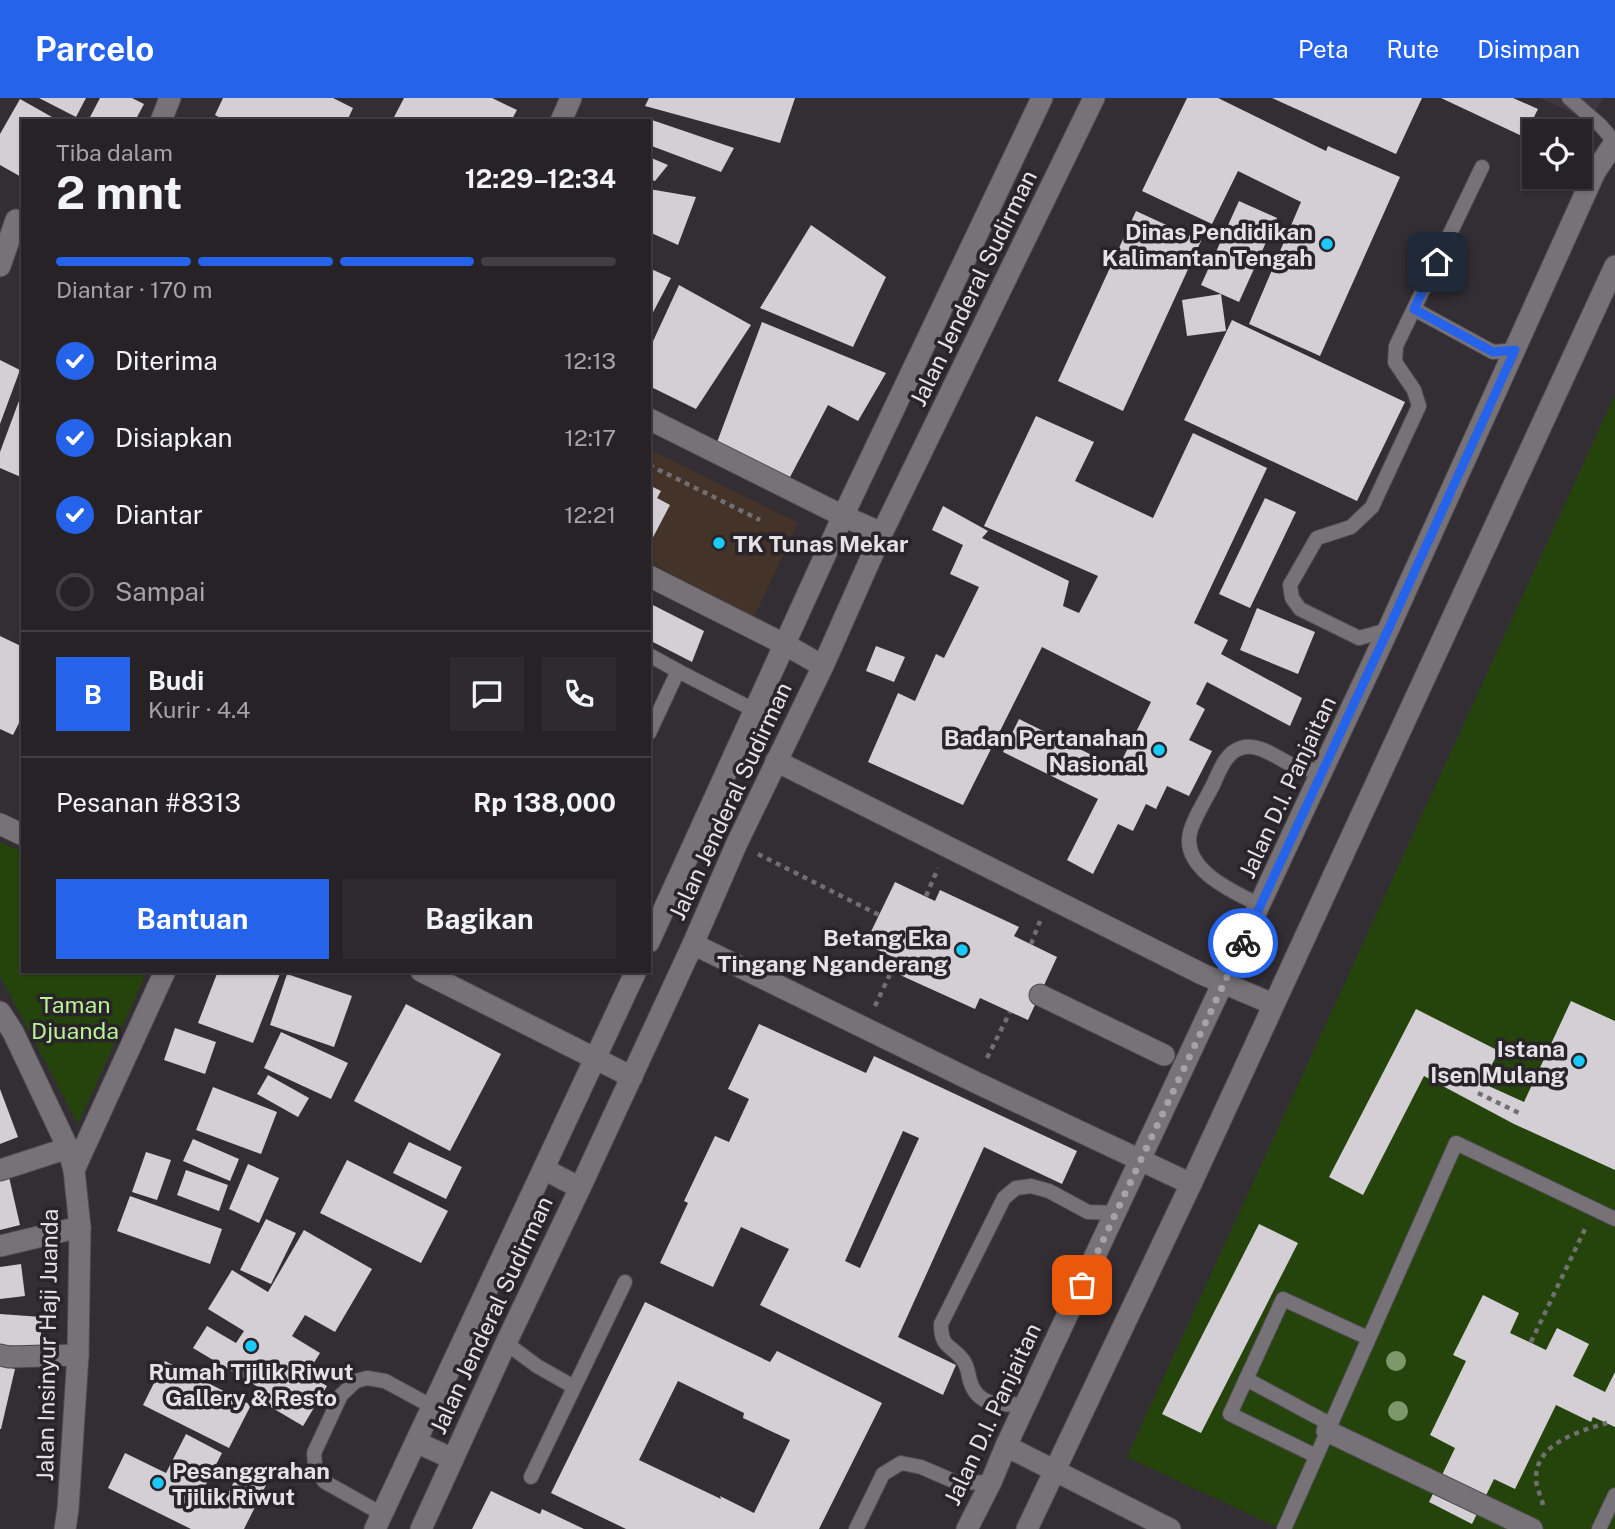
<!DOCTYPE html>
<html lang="id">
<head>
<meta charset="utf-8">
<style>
  body { margin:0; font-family:"Public Sans",sans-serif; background:#2e2a2e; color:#f1f3f6; height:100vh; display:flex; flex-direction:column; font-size:26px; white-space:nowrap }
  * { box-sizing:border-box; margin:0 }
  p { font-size:23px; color:#a4a4a7 }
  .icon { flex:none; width:38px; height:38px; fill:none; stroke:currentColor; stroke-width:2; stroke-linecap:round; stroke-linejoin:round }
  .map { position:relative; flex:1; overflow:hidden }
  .drawer { position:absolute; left:21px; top:21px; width:630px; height:854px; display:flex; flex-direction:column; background:#262226; border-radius:0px; box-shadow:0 2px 5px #0004,0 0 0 2px #423f43 }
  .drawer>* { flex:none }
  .fabs { position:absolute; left:1522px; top:21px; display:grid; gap:14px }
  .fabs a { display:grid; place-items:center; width:70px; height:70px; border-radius:0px; background:#262226; box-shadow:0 2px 5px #0004,0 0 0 2px #423f43; font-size:35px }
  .pin { position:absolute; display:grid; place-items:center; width:60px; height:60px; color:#fff; margin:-30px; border-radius:14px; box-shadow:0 4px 10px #0006 }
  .courier { position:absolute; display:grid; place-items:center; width:70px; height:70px; margin:-35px; border:5px solid #2563eb; border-radius:50%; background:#fff; color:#222; box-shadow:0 2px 9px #0007 }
  .summary em { font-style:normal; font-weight:700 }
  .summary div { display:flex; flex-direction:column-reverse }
  .summary { display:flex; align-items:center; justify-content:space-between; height:119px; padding:0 35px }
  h1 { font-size:46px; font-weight:700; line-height:52px }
  .bar { display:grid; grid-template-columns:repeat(4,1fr); gap:10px 7px; align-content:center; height:84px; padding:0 35px }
  .bar i { height:9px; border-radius:5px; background:#423f43 }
  .bar .on { background:#2563eb }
  .bar p { grid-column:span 4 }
  .line { display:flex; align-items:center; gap:18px; padding:0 35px; border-top:2px solid #423f43 }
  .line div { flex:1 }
  .round { display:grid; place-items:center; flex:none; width:74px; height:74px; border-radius:0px; background:#2e2a2e }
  ol { padding:0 35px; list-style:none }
  li { display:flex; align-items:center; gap:21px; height:77px }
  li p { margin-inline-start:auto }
  li .icon { padding:7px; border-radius:50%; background:#2563eb; color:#fff; stroke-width:4 }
  li:last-child { color:#a4a4a7 }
  li i { width:38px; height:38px; border:4px solid #423f43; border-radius:50% }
  .action { display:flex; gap:14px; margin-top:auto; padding:14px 35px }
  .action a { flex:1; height:80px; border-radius:0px; background:#2563eb; color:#fff; font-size:28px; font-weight:700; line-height:80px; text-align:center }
  .action a+a { background:#2e2a2e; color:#f1f3f6 }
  header { display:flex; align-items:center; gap:42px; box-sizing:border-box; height:98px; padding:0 35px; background:#2563eb; color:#fff }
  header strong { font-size:33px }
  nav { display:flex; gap:38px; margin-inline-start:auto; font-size:24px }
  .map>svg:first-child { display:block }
</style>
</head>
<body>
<header>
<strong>Parcelo</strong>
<nav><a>Peta</a><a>Rute</a><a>Disimpan</a></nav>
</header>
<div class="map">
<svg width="1615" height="1431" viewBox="0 0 1615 1431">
  <rect width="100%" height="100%" fill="#322e33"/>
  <polygon fill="#3e3640" points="1539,0 1603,0 1590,22"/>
  <polygon fill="#443329" points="649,351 798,425 754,519 649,464"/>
  <g fill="#25440b">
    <polygon points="1615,297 1615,1431 1281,1431 1127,1359"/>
    <polygon points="0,744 23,754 23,873 147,873 78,1026 0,878"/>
  </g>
  <g fill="#d4cfd5" fill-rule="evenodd">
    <polygon points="39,0 86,0 76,19"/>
    <polygon points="100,0 132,0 144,6 135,23 94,23 89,21"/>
    <polygon points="223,0 333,0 353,10 347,23 226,23 215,17"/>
    <polygon points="404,0 492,0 517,12 511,23 392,23"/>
    <polygon points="649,0 795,0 780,45 645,8"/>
    <polygon points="1187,0 1218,0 1326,53 1328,48 1400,79 1320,258 1249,226 1301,104 1238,73 1212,126 1142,93"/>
    <polygon points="1272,0 1422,0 1396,56"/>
    <polygon points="1441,0 1513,0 1538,11 1524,39"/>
    <polygon points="20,1 59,23 23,23 23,80 0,67 0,36"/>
    <polygon points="649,21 734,50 721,74 649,47"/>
    <polygon points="649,59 668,67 655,83 649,81"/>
    <polygon points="649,91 696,99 678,147 649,134"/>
    <polygon points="1239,103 1277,120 1239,204 1201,187"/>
    <polygon points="1136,113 1201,143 1123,313 1058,283"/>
    <polygon points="811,127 886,179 853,249 760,210"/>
    <polygon points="649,170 671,180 649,222"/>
    <polygon points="679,187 751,227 696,311 649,288 649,252"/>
    <polygon points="1221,196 1226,233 1187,238 1182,202"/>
    <polygon points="1232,222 1405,304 1357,403 1184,322"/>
    <polygon points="762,224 886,275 858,323 828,307 789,381 716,347"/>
    <polygon points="0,262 20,272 0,326"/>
    <polygon points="23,292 23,380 0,370 0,354"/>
    <polygon points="1036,318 1094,344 1075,383 1153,420 1193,335 1267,370 1194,525 1228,542 1221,556 1302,600 1290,628 1207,584 1196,606 1205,611 1189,642 1212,653 1189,698 1167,688 1156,711 1146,706 1133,733 1118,726 1093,776 1067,762 1098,701 1003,654 1019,621 1118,670 1151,604 1042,549 963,707 868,664 898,595 915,603 936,556 944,560 979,489 950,476 963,447 932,432 943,408 988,433 982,440 1069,483 1063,508 1079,515 1098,478 984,428"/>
    <polygon points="649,387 661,393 657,400 670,407 649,447"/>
    <polygon points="1265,400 1296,414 1250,510 1219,496"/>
    <polygon points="649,505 704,533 692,564 649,542"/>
    <polygon points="1257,510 1315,534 1298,576 1240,552"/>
    <polygon points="0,538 23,549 23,617 13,637 0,631"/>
    <polygon points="876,548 905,559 894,584 866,573"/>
    <polygon points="895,784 935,803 940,792 1019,829 1014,838 1057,859 1028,922 980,900 975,911 900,877 906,865 865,846"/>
    <polygon points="218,873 281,873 253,945 198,925"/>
    <polygon points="287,876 352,898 334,949 270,927"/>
    <polygon points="1571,903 1615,923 1615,1072 1514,1026 1424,978 1363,1097 1329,1079 1416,911 1499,953 1482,985 1524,1004"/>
    <polygon points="406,906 501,956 450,1053 354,1003"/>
    <path d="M759,926L866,975L874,958L1077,1053L1062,1086L984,1049L898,1239L956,1267L943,1297L760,1207L789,1151L741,1129L713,1189L660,1165L688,1105L684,1103L715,1038L729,1044L749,1001L728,991ZM903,1033L919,1040L860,1170L845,1163Z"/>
    <polygon points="175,930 216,944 205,976 164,962"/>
    <polygon points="281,934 348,965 331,1001 264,970"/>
    <polygon points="268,977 309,1000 298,1019 257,996"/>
    <polygon points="213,989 277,1014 261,1056 196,1032"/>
    <polygon points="0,991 18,1039 0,1046"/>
    <polygon points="193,1041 239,1061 230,1083 183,1063"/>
    <polygon points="409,1044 462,1069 446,1101 393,1075"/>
    <polygon points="146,1054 171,1062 157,1102 132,1094"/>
    <polygon points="347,1062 448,1113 421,1165 320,1115"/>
    <polygon points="248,1066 279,1080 259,1125 229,1111"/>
    <polygon points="186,1072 228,1087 219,1113 177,1097"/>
    <polygon points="9,1079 20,1127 0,1132 0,1081"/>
    <polygon points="130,1098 222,1131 210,1166 117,1133"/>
    <polygon points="266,1121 296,1135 271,1186 240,1172"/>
    <polygon points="1259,1126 1298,1145 1201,1335 1162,1316"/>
    <polygon points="304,1132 372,1171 335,1234 305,1217 292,1238 320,1255 307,1276 327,1288 303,1328 264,1305 270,1296 193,1250 207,1228 236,1245 244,1233 208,1211 232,1172 268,1194"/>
    <polygon points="21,1166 25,1198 0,1201 0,1169"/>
    <polygon points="1483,1197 1519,1215 1510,1235 1546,1252 1557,1230 1589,1246 1573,1278 1605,1294 1615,1274 1615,1329 1593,1319 1591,1324 1556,1307 1515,1391 1494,1381 1472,1426 1429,1404 1455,1350 1430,1337 1466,1263 1453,1257"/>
    <path d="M645,1204L770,1264L777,1253L882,1305L819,1431H626L551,1395ZM678,1283L744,1315L743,1320L790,1342L754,1415L720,1398L721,1401L639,1362Z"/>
    <polygon points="0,1216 42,1219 40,1249 0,1247"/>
    <polygon points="165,1263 251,1307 229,1350 143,1307"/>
    <polygon points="0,1267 15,1271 1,1331 0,1331"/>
    <polygon points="186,1336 222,1355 203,1392 225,1402 242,1367 269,1381 244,1431 191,1431 108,1390 125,1355 166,1375"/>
    <polygon points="491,1393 540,1416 542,1411 584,1431 472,1431"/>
  </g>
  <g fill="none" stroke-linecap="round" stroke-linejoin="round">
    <g stroke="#4f4b50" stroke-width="16">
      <g id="service">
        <polyline points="1569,0 1600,27 1615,44"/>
        <polyline points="1414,211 1493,254 1515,252"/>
        <polyline points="1388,532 1359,540 1300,511 1292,500 1290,487 1317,440 1351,429 1372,409 1419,308 1414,292 1395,264 1396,248 1482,69"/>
        <polyline points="649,557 678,573"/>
        <polyline points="649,635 678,573 754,612"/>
        <path d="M1260,807C1233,794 1178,770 1191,731C1196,716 1206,701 1213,687C1219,674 1226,654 1241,650C1261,644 1280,663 1297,669C1304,672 1315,672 1323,672"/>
        <polyline points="506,1245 537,1268 574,1289"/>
        <polyline points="1246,1281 1330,1326"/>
        <path d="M1026,1306C1003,1307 978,1310 970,1283C968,1275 968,1269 963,1262C951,1246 941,1251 941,1226L1004,1100L1016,1090L1031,1088L1049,1093L1088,1114L1116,1115"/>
        <polyline points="1316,1358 1230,1316 1283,1201 1368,1240"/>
        <polyline points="531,1379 625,1184"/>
        <polyline points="382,1416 325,1384 318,1376 315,1367 314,1355 341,1297 356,1283 367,1280 385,1283 431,1308"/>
        <polyline points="856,1431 883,1376 901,1365 921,1369 958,1385 991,1384"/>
        <polyline points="1284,1431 1456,1045 1615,1121"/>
        <polyline points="1599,1431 1615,1397"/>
      </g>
    </g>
    <g stroke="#4f4b50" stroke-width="23">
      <g id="pedestrian">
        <polyline points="1040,897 1164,957"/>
        <polyline points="1327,1333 1532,1431"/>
      </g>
    </g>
    <g stroke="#4f4b50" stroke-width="23">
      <g id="minor">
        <polyline points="161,23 170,0"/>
        <polyline points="561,23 571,0"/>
        <polyline points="0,168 16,122"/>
        <polyline points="649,321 843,418 882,435"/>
        <polyline points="649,478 784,546 823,568"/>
        <polyline points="0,726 23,737"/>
        <polyline points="421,873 632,979"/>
        <polyline points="0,914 13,934 68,1050 74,1072 80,1129 78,1257 68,1411 65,1431"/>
        <polyline points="0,1072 68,1050"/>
        <polyline points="74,1072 165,873"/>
        <polyline points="0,1148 80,1129"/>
        <polyline points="0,1257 9,1259 78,1257"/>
      </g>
    </g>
    <g stroke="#4f4b50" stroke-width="23">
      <g id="tertiary">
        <polyline points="776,663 1202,876 1273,906"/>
        <polyline points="693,846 975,984 1191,1086"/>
        <polyline points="1006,1348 1170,1431"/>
        <polyline points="967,1431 991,1384 1006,1348 1388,532 1595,74 1615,44"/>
        <polyline points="1027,1431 1191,1086 1615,168"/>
      </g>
    </g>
    <g stroke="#4f4b50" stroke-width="23">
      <g id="secondary">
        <polyline points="649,844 843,418 1042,0"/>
        <polyline points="544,1071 580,1090"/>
        <polyline points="416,1344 453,1361"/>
        <polyline points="375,1431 636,873"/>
        <polyline points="421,1431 506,1245 580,1090 693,846 737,745 823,568 882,435 1094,0"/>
      </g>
    </g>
    <g stroke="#726f73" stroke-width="4.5" stroke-dasharray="5 5" stroke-linecap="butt">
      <polyline points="649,367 760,422"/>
      <polyline points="758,756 879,817"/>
      <polyline points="926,798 938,770"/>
      <polyline points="1031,846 1040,823"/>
      <polyline points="875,908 897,861"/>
      <polyline points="987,960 1010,914"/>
      <polyline points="1478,995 1519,1015"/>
      <polyline points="1531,1244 1585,1131"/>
      <path d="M1543,1407C1541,1398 1536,1389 1536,1380C1536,1345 1580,1333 1607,1325"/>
    </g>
    <use href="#service" stroke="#767277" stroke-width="14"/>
    <use href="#pedestrian" stroke="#767277" stroke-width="21"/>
    <use href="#minor" stroke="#767277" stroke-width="21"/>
    <use href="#tertiary" stroke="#767277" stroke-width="21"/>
    <use href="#secondary" stroke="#767277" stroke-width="21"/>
  </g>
  <g fill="#7d996b">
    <circle cx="1396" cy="1263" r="10"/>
    <circle cx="1398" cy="1313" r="10"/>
  </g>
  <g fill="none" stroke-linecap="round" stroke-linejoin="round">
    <polyline stroke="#a6a3a7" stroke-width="7" stroke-dasharray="0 12.6" points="1082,1187 1243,845"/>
    <polyline stroke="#2563eb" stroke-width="9" points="1243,845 1388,532 1515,252 1493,254 1414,211 1437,164"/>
  </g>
  <g fill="#1acafc" stroke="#282429" stroke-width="2.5">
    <circle cx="1327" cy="146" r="7"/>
    <circle cx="719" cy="445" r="7"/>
    <circle cx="1159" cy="652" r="7"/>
    <circle cx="962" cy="852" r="7"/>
    <circle cx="1579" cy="963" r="7"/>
    <circle cx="251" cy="1248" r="7"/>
    <circle cx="158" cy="1385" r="7"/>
  </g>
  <g text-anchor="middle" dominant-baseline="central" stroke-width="7" stroke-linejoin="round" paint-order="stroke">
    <g font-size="23" font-weight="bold" fill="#e5e2e5" stroke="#282429" text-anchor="end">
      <text x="1313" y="133">Dinas Pendidikan<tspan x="1313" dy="26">Kalimantan Tengah</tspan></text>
      <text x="733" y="445" text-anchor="start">TK Tunas Mekar</text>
      <text x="1145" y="639">Badan Pertanahan<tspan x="1145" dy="26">Nasional</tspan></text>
      <text x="948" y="839">Betang Eka<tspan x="948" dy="26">Tingang Nganderang</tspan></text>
      <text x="1565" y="950">Istana<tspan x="1565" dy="26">Isen Mulang</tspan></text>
      <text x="251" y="1273" text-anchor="middle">Rumah Tjilik Riwut<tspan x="251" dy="26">Gallery &amp; Resto</tspan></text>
      <text x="172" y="1372" text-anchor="start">Pesanggrahan<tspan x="172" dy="26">Tjilik Riwut</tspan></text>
    </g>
    <g font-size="23" fill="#e5e2e5" stroke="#282429">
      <text transform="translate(973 190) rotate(-64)">Jalan Jenderal Sudirman</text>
      <text transform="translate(1287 689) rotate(-65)">Jalan D.I. Panjaitan</text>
      <text transform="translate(730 703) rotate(-65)">Jalan Jenderal Sudirman</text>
      <text transform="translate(491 1217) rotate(-65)">Jalan Jenderal Sudirman</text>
      <text transform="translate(47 1247) rotate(-89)">Jalan Insinyur Haji Juanda</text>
      <text transform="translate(992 1316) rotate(-65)">Jalan D.I. Panjaitan</text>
    </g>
    <g font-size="23" fill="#baf098" stroke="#282429">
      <text x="75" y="906">Taman<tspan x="75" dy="26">Djuanda</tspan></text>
    </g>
  </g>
</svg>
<div class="fabs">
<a><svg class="icon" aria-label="locate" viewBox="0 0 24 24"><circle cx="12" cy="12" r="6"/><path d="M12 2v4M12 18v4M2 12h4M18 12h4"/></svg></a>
</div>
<div class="pin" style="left:1082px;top:1187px;background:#ea580c"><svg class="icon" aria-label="bag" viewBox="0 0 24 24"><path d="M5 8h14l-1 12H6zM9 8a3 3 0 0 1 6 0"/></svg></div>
<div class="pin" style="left:1437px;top:164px;background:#1f2937"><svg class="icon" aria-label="home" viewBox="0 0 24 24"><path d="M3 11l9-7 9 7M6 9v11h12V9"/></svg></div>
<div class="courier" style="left:1243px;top:845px"><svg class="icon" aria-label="bike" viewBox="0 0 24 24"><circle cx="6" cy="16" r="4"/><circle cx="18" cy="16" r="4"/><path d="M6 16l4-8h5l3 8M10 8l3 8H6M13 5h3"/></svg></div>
<section class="drawer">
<div class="summary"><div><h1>2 mnt</h1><p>Tiba dalam</p></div><em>12:29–12:34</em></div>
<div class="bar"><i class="on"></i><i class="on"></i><i class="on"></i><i></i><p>Diantar · 170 m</p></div>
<ol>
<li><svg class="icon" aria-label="check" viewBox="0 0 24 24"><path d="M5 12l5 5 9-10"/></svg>Diterima<p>12:13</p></li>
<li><svg class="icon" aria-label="check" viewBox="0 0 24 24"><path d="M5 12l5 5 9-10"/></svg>Disiapkan<p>12:17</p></li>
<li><svg class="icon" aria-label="check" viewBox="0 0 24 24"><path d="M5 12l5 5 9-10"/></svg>Diantar<p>12:21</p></li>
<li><i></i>Sampai</li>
</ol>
<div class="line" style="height:126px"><b class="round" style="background:#2563eb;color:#fff">B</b><div><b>Budi</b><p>Kurir · 4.4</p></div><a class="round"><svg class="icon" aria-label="chat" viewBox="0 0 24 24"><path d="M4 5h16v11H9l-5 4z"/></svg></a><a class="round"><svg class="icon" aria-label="phone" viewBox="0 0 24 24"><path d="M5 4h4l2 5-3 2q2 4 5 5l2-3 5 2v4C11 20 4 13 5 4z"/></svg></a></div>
<div class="line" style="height:91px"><div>Pesanan #8313</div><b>Rp 138,000</b></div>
<div class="action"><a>Bantuan</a><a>Bagikan</a></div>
</section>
</div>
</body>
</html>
